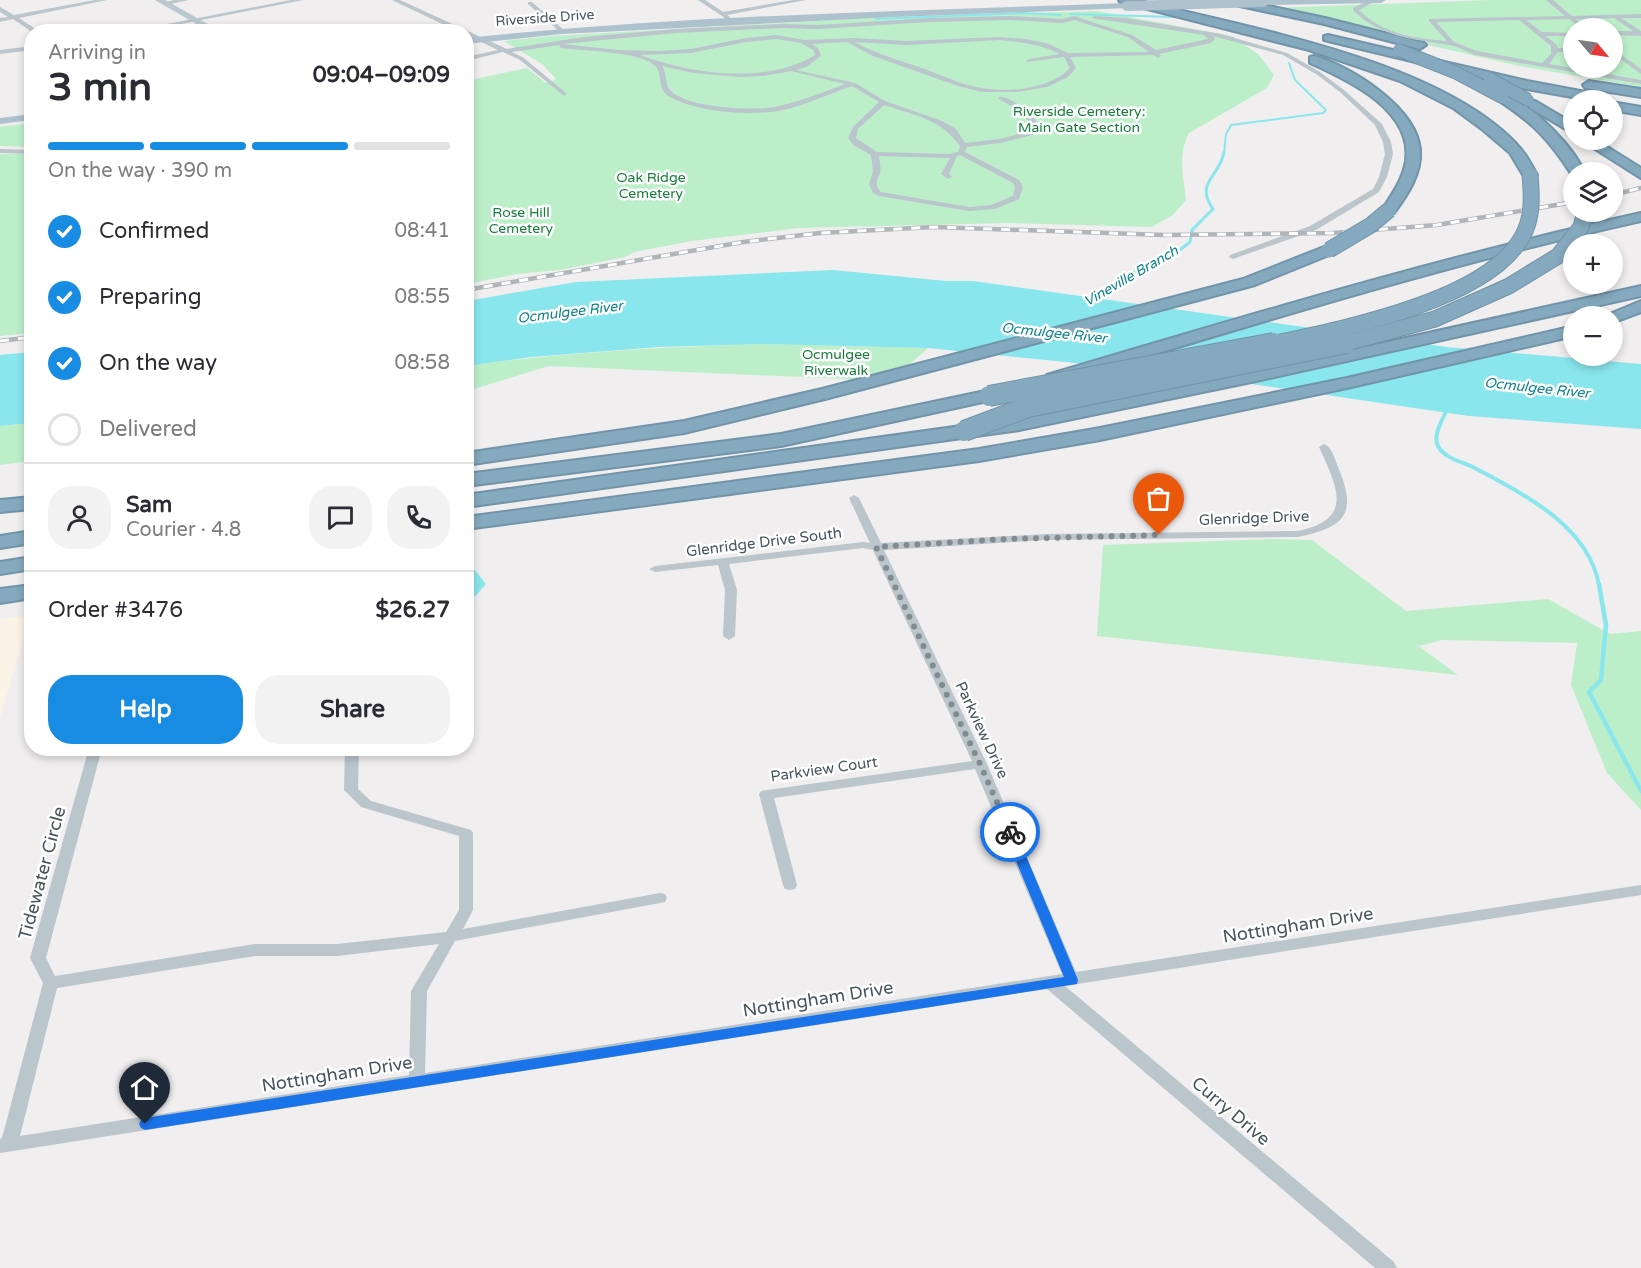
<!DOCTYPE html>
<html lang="en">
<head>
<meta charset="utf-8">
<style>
  body { margin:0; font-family:"Varela Round",sans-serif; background:#f2f2f3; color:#2b2b33; height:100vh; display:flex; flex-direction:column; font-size:22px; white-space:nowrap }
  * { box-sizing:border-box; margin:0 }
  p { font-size:20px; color:#7c7c81 }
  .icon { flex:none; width:33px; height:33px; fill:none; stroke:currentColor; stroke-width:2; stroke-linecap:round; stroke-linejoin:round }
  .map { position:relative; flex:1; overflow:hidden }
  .drawer { position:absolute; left:24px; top:24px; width:450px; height:732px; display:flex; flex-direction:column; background:#fff; border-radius:24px; box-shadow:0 3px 9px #0003 }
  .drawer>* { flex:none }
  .needle { width:39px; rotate:119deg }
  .controls { position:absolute; left:1563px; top:18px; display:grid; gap:12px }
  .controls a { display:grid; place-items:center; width:60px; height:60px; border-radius:50%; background:#fff; box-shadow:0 3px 9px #0003; font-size:30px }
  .pin { position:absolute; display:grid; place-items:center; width:51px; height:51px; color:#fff; margin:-62px -26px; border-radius:50% 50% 50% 0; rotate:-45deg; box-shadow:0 0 6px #0007 }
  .pin .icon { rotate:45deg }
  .courier { position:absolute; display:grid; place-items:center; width:60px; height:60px; margin:-30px; border:4px solid #1a73e8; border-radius:50%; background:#fff; color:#222; box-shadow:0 2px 8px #0007 }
  .head em { font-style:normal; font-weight:700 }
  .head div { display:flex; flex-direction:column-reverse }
  .head { display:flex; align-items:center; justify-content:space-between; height:102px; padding:0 24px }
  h1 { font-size:39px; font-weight:700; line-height:45px }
  .bar { display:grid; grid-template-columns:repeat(4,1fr); gap:9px 6px; align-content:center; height:72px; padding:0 24px }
  .bar i { height:8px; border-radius:4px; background:#e1e1e2 }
  .bar .selected { background:#178ce2 }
  .bar p { grid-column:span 4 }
  .line { display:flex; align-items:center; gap:15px; padding:0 24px; border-top:2px solid #e1e1e2 }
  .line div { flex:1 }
  .round { display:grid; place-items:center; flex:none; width:63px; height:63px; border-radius:24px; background:#f2f2f3 }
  ol { padding:0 24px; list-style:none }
  li { display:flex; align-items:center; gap:18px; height:66px }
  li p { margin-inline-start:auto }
  li .icon { padding:6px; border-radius:50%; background:#178ce2; color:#fff; stroke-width:4 }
  li:last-child { color:#7c7c81 }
  li i { width:33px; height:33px; border:3px solid #e1e1e2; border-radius:50% }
  .action { display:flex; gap:12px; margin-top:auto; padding:12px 24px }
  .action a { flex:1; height:69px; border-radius:24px; background:#178ce2; color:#fff; font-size:24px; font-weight:700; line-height:69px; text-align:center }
  .action a+a { background:#f2f2f3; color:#2b2b33 }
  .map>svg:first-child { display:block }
</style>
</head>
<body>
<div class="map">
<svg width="1641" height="1268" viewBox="0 0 1641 1268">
  <rect width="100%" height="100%" fill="#f1eeef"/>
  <polygon fill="#fcf3e7" points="30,615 18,656 0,718 0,620"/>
  <g fill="#bcefc9" fill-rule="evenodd">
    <path d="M1491,0H1641V87L1519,66L1268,8ZM1574,28H1612V68H1574Z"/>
    <path d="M1097,11L1232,36L1259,55L1274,75L1267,88L1189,133C1178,154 1183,176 1186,200L1173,215L1152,227L1009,223L798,228L692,241L634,252L625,257L560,270L517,274L467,284L466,81L527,68L546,83L556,79L542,64L504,41L552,36L873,18Z"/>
    <polygon points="31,123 31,147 0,146 0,127"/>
    <polygon points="0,154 32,154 31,333 0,336"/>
    <path d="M763,344L928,348L893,379H846L549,366L467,391L466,366C565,352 663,347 763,344Z"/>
    <polygon points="31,423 31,461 0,465 0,426"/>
    <polygon points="1273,539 1312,540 1406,611 1548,599 1610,634 1641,631 1641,810 1607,773 1571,685 1577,643 1442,640 1420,646 1413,642 1458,675 1097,636 1103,545"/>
  </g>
  <g fill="#89e6ec">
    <polygon points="833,270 946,281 973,281 1447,347 1641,364 1641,429 1469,416 1184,374 928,348 763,344 659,347 531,357 467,366 467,301 576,282"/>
    <polygon points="31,352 31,423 0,426 0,355"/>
    <polygon points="467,568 474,569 486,584 472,600 467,601"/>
  </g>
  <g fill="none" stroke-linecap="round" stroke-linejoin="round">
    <g stroke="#89e6ec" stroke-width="2">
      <polyline points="1070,14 1176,17"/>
      <polyline points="876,19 1023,13 1061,15"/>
      <polyline points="1224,153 1226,134 1231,125 1323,113 1326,110 1295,80 1289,63"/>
    </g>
    <path stroke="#89e6ec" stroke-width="3" d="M1089,300L1149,263L1177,252L1190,242L1192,230L1213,209C1194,182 1220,177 1224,152"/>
    <path stroke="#89e6ec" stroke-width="4" d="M1448,407C1444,417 1432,435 1438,446C1444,458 1462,462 1473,467C1523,494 1588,525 1599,585"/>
    <polyline stroke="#89e6ec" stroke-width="4.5" points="1599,584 1606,625 1601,680 1589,692 1641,791"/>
    <g stroke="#7194a9" stroke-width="4">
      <g id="highway">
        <path d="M1119,0H1137C1248,28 1443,61 1520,148C1527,156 1532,166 1537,175L1530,179L1525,178L1510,153L1483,130L1453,108L1400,81L1309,50L1120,2Z"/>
        <polygon points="1225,0 1241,0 1325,18 1424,43 1426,45 1420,49 1324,24 1226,3"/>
        <polygon points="1328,35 1527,81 1607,96 1613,100 1589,100 1527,89 1324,40 1324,36"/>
        <path d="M1314,56C1351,66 1417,108 1420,150C1422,174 1407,195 1394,213L1389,214L1382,210C1392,195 1403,179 1406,161C1413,110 1348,80 1310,63V57Z"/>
        <polygon points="1589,81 1641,89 1641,97 1585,88 1583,85"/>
        <path d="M1502,93C1529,101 1574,147 1584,172H1574L1572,175C1549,139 1533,123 1498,100L1496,97Z"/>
        <polygon points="1535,101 1574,124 1574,134 1530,108 1529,105 1530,102"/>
        <polygon points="1612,102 1641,107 1641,115 1612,110"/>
        <polygon points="1581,140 1596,140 1641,168 1641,178"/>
        <path d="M1641,213V221C1444,265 1252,325 1059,383H1047L1044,379L1047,375C1244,317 1440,257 1641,213Z"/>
        <polygon points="1329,245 1334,247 1337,250 1334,253 1255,285 825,399 684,433 466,465 466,453 684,421 822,389 1243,279"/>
        <polygon points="1641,286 1641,296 1256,381 1019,430 466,507 466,495 1019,418 1256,371"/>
        <polygon points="1641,301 1641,312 1612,323 1612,316 1605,316"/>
        <polygon points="1574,326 1574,336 1347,388 1100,440 979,461 466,529 466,517 979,449 1100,428 1347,378"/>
        <polygon points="1009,386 1015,387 1018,391 1015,395 781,446 466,486 466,474 781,434"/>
        <polygon points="32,497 32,509 0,512 0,500"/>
        <polygon points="32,531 32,543 0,548 0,536"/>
        <polygon points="32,557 32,569 0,574 0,562"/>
        <polygon points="32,585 32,598 0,603 0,589"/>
      </g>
    </g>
    <g fill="#bac5cc" fill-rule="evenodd">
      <polygon points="95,0 107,0 19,18 40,32 32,32 13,19 0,22 0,18 8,17 0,12 0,7 14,15"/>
      <polygon points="174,0 189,0 166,5 163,3"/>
      <polygon points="291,0 303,0 141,32 126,32"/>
      <path d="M392,0H400L507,49L584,37L676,29L781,24L818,25L930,18L1010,16L1062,19L1074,16L1132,35L1156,50L1208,39L1204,35L1091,18L1094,16L1126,18L1221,34L1287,53L1320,72L1344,90L1382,124L1391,142L1393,154L1387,177L1379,192L1316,230L1233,259L1229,257L1230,255L1310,226L1373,189L1379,177L1385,154L1383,142L1375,125L1340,92L1316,74L1283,55L1213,36L1215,39L1211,43L1159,54L1161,56L1158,58L1153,55L1070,57L1076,68L1068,77L1047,87L1018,92H982L958,86L873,56L847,42L811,44L818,48L821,56L806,67L796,70L855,83L885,101L942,121L956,129L965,143L1000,139L1030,131L1031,123L1017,109L999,99V97C1014,97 1027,112 1037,122L1036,134L1000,143L967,147L965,152L1019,180L1023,187L1019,199L995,209L969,211L879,196L873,193L869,184L873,171L871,155L853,145L848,138L853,127L879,102L852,86C831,93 799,108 778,111C747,116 698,112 670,97C656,90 664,75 655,66C641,51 582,51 561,48L559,45L512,52L524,58L566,93V95L564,96L520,60L503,52L466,61V57L498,50L466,35V32H459ZM1010,20L1062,23L1074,20L1128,37L1149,52L1068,53L1049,44L1026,39L999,37L906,41L855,38L804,40L776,35L746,38L691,49L659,51L619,50L562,44L676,33L781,28L818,29L930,22ZM776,39L801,43L813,50L815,55C767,85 690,74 640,55L691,53L746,42ZM999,40C1021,42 1041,44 1060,54L1029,59L1026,61L1027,62L1064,57L1070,68C1047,92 999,94 968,85C950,80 934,72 916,66C895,59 874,53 855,42L906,45ZM662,66L693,73L740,77L763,76L791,71L845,84C824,92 801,101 779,106C757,112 687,108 671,91C664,84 668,75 662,66ZM884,105C914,115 941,119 960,146L958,152L949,154L877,152L856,138L858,129ZM960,155L1013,183L1015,187L1013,196L991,205L969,207L881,192C874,185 877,181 880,173C881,168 880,161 879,156L950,158L941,174L948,179L952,177L949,174L957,156Z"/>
      <polygon points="698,0 705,0 723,12 793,0 806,0 727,15 731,18 728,20"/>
      <path d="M1365,0H1371L1372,3L1359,10C1381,33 1415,39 1447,41L1429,21V19L1565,16L1546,0H1553L1572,16L1641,14V18H1621L1641,31V36L1612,35V31H1633L1614,18L1576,19L1587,28H1581L1569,19L1526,20L1542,32L1574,33L1572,36H1546L1556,44L1558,48H1574V52H1558L1549,64L1641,80V84L1475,55C1466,52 1458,46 1449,45C1413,39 1379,37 1353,10V8L1366,2ZM1519,20L1551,46V54L1542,63L1477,51L1454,42L1436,22Z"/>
      <polygon points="528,2 532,2 564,30 564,32 560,32 528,4"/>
      <polygon points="32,46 32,50 0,54 0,50"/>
      <polygon points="1612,48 1641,69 1641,74 1612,53"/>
      <polygon points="0,149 32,150 32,154 0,153"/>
      <path d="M1324,444C1332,447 1335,459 1338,467C1358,514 1345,527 1298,537L1046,540L884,550L987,764L1076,972L1641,885V895L1065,986L1394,1262L1397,1268H1375L1047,989L0,1153V1139L2,1138L43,983L30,958L89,748H102L46,958L55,976L255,944H337L446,932L459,910V836L361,807L344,790L345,748H359L358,789L371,801L471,830L473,833V910L463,929L660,893L665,894L667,898L665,902L660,903L455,941L427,991L425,1073L1062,974L975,769L774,798L797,885L795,889L790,890L785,889L783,885L759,794L761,791L972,761L873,550L863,548L729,564L737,590L735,636L729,640L723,636L725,590L718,565L655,572L649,569L655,566L863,542L870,543L849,498L854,495L859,498L881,543L1046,534L1298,531C1355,519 1337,487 1319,447ZM439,944L411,991L409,1075L20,1136L57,988L255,956H337Z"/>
    </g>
    <polygon fill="#bac8d0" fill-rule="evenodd" points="155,0 165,0 222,32 210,32"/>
    <g fill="#aec2ce" fill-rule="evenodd">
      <polygon points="1260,0 1386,0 1381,3 1263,5 1260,4"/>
      <path d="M1127,3L1130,4V8L896,17L562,34L466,44V38C686,15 907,11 1127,3Z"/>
      <polygon points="32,114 32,120 0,124 0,118"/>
    </g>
    <use href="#highway" fill="#85a9be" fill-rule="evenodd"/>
    <g stroke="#b0b5b9" stroke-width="4.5">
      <g id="rail">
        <polyline points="1612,195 1641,188"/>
        <polyline points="466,290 743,242 820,233 934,227 1164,235 1333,233 1437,225 1574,202"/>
        <polyline points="0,341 32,337"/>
      </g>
    </g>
    <use href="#rail" stroke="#fff" stroke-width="3" stroke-dasharray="9" stroke-linecap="butt"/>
    <g stroke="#7194a9" stroke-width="14" stroke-linecap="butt">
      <g id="highway-bridge-far2">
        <polyline points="1399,50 1457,73 1502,97"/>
        <polyline points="1490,79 1528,100"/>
      </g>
    </g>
    <g stroke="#7194a9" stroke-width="17" stroke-linecap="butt">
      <g id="highway-bridge-far1">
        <polyline points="1329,250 1371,225 1389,210"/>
        <path d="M1267,345C1336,330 1486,302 1522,237C1533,218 1532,197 1530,175"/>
        <polyline points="1339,345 1435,319 1509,286 1558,256 1581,227 1585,212"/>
      </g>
    </g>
    <g stroke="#7194a9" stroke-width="22" stroke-linecap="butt">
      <g id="highway-bridge">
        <polyline points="989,396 1274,343"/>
        <polyline points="964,431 1028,407 1346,343"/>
      </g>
    </g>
    <polyline stroke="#aec2ce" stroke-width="10" points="1127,6 1263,2"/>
    <use href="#highway-bridge-far2" stroke="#85a9be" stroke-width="12"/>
    <use href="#highway-bridge-far1" stroke="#85a9be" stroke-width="15"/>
    <use href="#highway-bridge" stroke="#85a9be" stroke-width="20"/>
  </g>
  <polygon fill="#1a73e8" points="1010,828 1016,832 1078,980 1077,984 145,1130 141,1128 139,1124 141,1120 145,1118 1064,977 1004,832"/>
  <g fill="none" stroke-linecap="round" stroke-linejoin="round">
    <polyline stroke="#828b8f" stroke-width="6" stroke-dasharray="0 10.8" points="1010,832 980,764 876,547 1006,539 1159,535"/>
  </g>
  <g text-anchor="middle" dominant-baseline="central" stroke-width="5" stroke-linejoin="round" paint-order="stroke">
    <g font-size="14" fill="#46555c" stroke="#fff">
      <text transform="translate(545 18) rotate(-4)">Riverside Drive</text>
    </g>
    <g font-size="14" fill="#167e3b" stroke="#fff">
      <text x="1079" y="111">Riverside Cemetery:<tspan x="1079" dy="16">Main Gate Section</tspan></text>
      <text x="651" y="177">Oak Ridge<tspan x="651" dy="16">Cemetery</tspan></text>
      <text x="521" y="212">Rose Hill<tspan x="521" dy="16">Cemetery</tspan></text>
      <text x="836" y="354">Ocmulgee<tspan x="836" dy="16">Riverwalk</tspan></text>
    </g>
    <g font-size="14" font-style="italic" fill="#0c838b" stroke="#fff">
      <text transform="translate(1131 276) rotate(-30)">Vineville Branch</text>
      <text transform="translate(570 312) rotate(-7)">Ocmulgee River</text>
      <text transform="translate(1054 333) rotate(6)">Ocmulgee River</text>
      <text transform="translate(1537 388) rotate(6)">Ocmulgee River</text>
    </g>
    <g font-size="15" fill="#46555c" stroke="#fff">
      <text transform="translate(1254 518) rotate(-2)">Glenridge Drive</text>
      <text transform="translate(764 542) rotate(-7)">Glenridge Drive South</text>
      <text transform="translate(982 730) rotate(65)">Parkview Drive</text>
      <text transform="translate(824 769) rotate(-8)">Parkview Court</text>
    </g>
    <g font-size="18" fill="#46555c" stroke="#fff">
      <text transform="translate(42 873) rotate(-75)">Tidewater Circle</text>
      <text transform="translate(1298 925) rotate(-9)">Nottingham Drive</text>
      <text transform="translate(818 999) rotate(-9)">Nottingham Drive</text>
      <text transform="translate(337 1074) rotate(-9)">Nottingham Drive</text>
      <text transform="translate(1231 1111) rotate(40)">Curry Drive</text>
    </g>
  </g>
</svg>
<div class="controls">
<a><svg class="needle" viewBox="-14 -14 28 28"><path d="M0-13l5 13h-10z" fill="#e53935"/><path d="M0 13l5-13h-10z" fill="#7c7c81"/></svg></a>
<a><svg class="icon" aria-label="locate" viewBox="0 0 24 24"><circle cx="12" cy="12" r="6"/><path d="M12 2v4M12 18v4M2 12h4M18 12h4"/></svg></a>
<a><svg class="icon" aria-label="layers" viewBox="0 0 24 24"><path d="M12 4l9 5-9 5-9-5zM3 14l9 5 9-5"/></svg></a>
<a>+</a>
<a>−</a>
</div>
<div class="pin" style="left:1159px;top:535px;background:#ea580c"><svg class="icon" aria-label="bag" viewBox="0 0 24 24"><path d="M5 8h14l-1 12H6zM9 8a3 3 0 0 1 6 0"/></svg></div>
<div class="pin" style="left:145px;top:1124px;background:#1f2937"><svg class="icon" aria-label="home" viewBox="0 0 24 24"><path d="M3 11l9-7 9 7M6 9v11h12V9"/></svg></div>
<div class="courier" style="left:1010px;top:832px"><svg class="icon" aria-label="bike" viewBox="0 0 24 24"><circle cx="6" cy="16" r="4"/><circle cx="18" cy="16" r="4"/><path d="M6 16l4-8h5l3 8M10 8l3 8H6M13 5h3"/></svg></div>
<section class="drawer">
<div class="head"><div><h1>3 min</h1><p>Arriving in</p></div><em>09:04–09:09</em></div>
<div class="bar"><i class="selected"></i><i class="selected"></i><i class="selected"></i><i></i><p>On the way · 390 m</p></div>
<ol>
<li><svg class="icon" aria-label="check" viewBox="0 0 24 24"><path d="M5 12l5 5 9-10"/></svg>Confirmed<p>08:41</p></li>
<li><svg class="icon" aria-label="check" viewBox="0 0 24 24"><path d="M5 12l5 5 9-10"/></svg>Preparing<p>08:55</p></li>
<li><svg class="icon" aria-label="check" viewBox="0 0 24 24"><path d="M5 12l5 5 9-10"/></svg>On the way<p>08:58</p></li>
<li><i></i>Delivered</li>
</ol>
<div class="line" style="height:108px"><a class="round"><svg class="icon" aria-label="person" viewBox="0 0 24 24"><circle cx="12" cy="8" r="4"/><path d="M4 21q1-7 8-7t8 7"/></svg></a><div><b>Sam</b><p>Courier · 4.8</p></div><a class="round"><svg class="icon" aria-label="chat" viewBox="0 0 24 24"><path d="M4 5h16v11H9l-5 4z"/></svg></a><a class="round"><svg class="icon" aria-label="phone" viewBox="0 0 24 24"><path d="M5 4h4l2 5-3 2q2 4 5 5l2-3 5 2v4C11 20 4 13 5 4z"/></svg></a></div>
<div class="line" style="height:78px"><div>Order #3476</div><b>$26.27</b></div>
<div class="action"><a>Help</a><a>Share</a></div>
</section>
</div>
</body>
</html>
